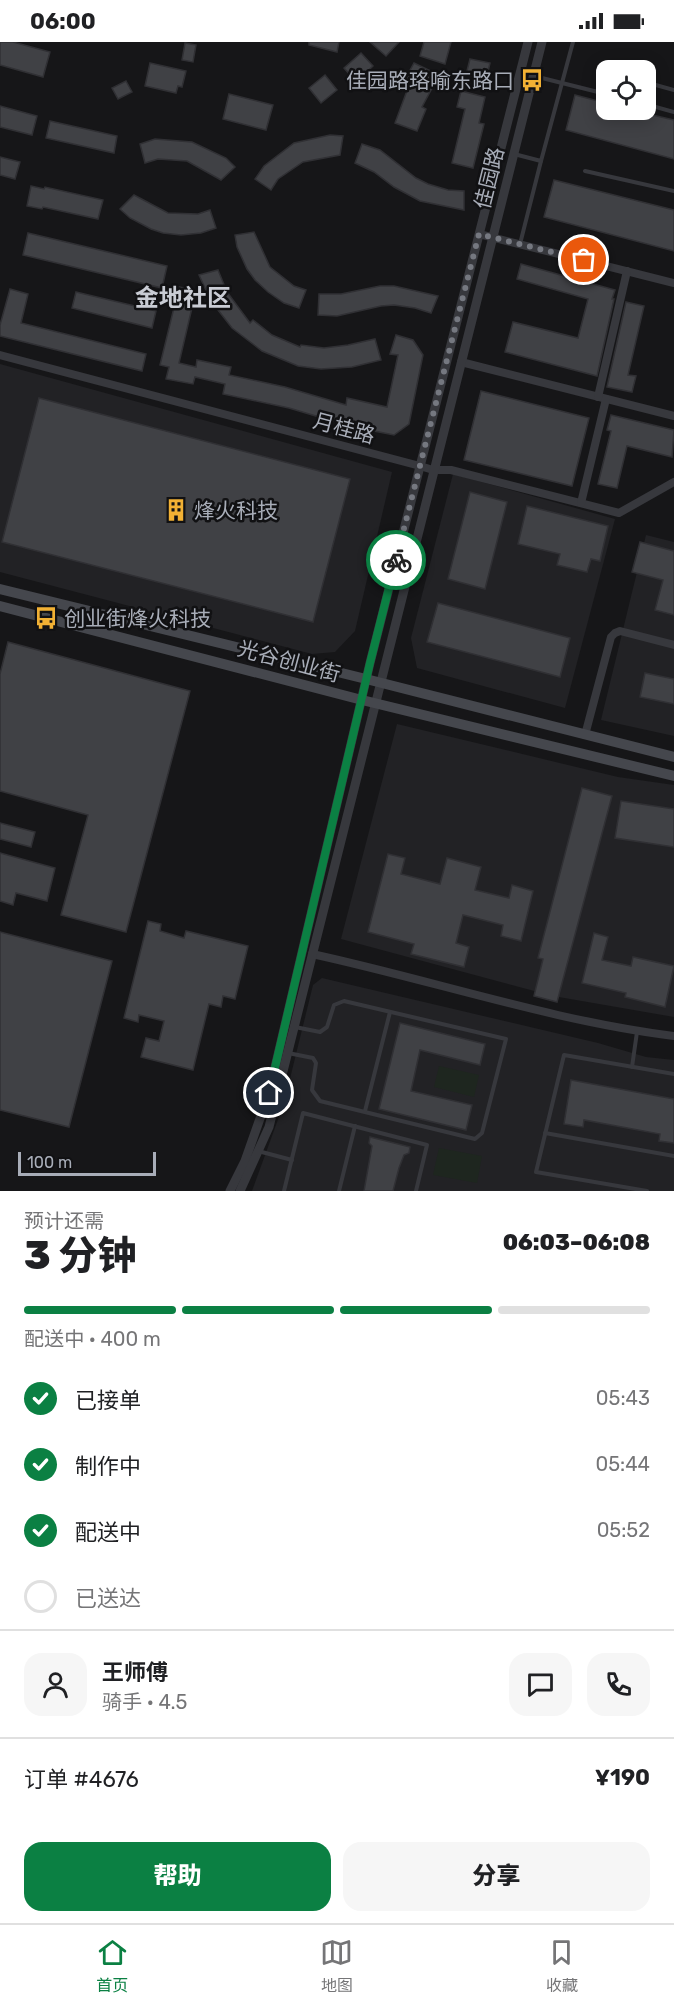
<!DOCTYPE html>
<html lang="zh">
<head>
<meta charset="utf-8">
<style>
  body { margin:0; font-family:Rubik,"Noto Sans SC",sans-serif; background:#f6f6f6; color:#202124; height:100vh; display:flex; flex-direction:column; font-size:22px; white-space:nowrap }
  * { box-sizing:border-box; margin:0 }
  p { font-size:20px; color:#757577 }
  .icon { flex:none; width:33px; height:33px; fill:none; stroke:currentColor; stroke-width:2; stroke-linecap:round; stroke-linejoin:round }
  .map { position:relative; height:1149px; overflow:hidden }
  .side { display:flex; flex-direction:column; background:#fff; flex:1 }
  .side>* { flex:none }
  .fabs { position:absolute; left:596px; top:18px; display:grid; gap:12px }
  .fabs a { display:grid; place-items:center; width:60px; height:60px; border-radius:12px; background:#fff; box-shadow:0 3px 15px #0003; font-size:30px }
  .scale { position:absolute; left:18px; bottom:15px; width:138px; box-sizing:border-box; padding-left:6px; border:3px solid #a8adb8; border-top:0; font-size:16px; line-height:21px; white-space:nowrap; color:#a8adb8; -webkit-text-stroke:4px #111113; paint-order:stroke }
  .pin { position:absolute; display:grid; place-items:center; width:51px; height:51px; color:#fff; margin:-26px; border:3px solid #fff; border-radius:50%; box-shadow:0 2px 6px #0007 }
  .courier { position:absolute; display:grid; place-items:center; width:60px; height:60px; margin:-30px; border:4px solid #0b8043; border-radius:50%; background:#fff; color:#222; box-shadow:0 2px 8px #0007 }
  .headline em { font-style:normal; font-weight:800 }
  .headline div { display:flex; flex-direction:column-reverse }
  .headline { display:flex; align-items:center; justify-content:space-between; height:102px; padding:0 24px }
  h1 { font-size:39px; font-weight:800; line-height:45px }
  .bar { display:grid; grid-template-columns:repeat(4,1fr); gap:9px 6px; align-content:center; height:72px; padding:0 24px }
  .bar i { height:8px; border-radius:4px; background:#e0e0e0 }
  .bar .on { background:#0b8043 }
  .bar p { grid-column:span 4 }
  .line { display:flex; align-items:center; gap:15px; padding:0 24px; border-top:2px solid #e0e0e0 }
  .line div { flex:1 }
  .round { display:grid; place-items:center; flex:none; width:63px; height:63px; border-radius:18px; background:#f6f6f6 }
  ol { padding:0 24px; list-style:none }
  li { display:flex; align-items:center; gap:18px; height:66px }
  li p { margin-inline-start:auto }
  li .icon { padding:6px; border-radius:50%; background:#0b8043; color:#fff; stroke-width:4 }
  li:last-child { color:#757577 }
  li i { width:33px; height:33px; border:3px solid #e0e0e0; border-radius:50% }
  .primary-button { display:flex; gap:12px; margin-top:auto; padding:12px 24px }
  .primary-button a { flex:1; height:69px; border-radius:18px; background:#0b8043; color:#fff; font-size:24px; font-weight:800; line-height:69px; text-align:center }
  .primary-button a+a { background:#f6f6f6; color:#202124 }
  .status { display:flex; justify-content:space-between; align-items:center; height:42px; padding:0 30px; background:#fff; direction:ltr }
  .status svg { height:16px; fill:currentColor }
  .tab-bar { display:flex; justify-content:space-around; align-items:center; height:84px; border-top:2px solid #e0e0e0; background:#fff; font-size:16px; color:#757577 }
  .tab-bar a { display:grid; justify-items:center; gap:3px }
  .tab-bar .on { color:#0b8043 }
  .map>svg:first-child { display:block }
</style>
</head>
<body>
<div class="status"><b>06:00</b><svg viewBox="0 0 49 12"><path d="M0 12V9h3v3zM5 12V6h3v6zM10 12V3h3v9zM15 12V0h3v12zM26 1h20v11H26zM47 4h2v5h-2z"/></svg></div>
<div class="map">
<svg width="674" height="1149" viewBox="0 0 674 1149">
  <rect width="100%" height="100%" fill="#161618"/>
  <g fill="#222225">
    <polygon points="0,322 392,430 355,589 335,610 312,612 0,530"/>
    <polygon points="453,432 615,477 565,666 417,626 411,596"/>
    <polygon points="646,493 674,500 674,694 601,678"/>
    <polygon points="397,682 618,735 674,743 674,975 553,954 341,897"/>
    <polygon points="322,936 598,1001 646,1015 674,1018 674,1149 252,1149 284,1061 313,943"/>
  </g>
  <g fill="#1e261f">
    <polygon points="439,1024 479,1033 474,1055 434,1045"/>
    <polygon points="439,1106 482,1114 477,1141 433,1133"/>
  </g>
  <g fill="#404145" stroke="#303034" stroke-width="1.5">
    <polygon points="0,0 13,0 50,10 43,35 0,23"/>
    <polygon points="309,0 339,0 337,10 309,3"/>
    <polygon points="370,0 399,0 386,14"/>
    <polygon points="424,0 451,0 445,22 420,14"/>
    <polygon points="185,1 196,3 193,20 182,18"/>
    <polygon points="361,11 373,24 356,40 344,26"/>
    <polygon points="470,17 490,21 486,38 466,33"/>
    <polygon points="150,21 186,29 182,45 178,44 176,51 145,44"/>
    <polygon points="414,21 439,33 422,65 426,67 417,89 395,81 408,46 402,43"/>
    <polygon points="325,33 337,48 321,61 309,46"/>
    <polygon points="126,39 132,50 118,57 112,46"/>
    <polygon points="461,49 485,55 479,81 484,82 473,126 452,121 465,67 457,65"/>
    <polygon points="229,52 273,63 266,88 223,77"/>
    <polygon points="575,53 606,61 606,68 631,68 674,78 674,117 566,88"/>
    <polygon points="0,64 37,74 32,93 0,85"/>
    <polygon points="50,79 117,94 114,111 46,96"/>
    <polygon points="330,93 343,94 340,113 303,120 278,137 271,148 255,137 264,124 294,101"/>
    <polygon points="155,97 192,100 226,116 235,125 221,138 187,119 158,117 145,121 140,102"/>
    <polygon points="362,102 380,108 416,136 428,142 448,148 464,149 464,168 420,159 394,145 374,130 355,121"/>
    <polygon points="0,115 20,120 15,137 0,133"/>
    <polygon points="554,138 674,168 674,209 544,175"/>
    <polygon points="31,144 44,147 45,145 103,158 98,177 43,165 42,167 27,164"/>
    <polygon points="134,153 168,171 198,172 210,168 216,186 201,191 181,193 163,191 151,187 130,176 120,167"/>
    <polygon points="254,190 270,225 294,244 306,248 299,266 284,261 268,250 255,238 247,227 237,205 235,193"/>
    <polygon points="28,191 167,224 162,246 23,213"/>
    <polygon points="521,222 615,248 612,257 614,257 597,334 505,310 513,280 578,296 588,257 517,237"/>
    <polygon points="218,228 227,250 250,281 253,278 272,293 300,305 301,303 324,306 348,303 375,297 381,318 352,325 321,327 298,324 262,309 232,286 211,259 199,233"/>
    <polygon points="380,244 394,244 438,254 431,271 415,266 394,263 381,264 337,274 318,273 319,252 341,252"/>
    <polygon points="179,245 190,247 189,252 195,253 179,321 196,325 197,318 231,325 229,333 285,345 346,363 347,356 387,365 398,313 390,312 396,293 413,298 423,313 409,382 394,393 374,389 368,382 338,375 336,380 289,366 223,352 225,342 195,335 193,342 166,337 169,325 160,323"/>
    <polygon points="10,247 28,252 21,281 146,312 142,329 0,294 0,283"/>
    <polygon points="76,250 156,269 152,286 72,266"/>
    <polygon points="626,260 644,264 628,333 636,334 632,350 607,345"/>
    <polygon points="481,349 589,376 572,444 464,418"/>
    <polygon points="39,356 350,437 313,580 2,500"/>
    <polygon points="611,373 674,388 672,415 627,404 617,446 598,442 611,389 607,388"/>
    <polygon points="470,450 507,460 485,547 448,537"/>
    <polygon points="527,464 608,484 600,519 591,517 587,530 557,523 560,512 518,502"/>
    <polygon points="640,500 674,509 674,573 655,568 663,538 632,530"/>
    <polygon points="438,561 570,596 560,635 427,600"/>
    <polygon points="8,600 190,649 126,890 61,873 88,773 0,749 0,632"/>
    <polygon points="645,631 674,637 674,662 640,655"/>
    <polygon points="582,746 612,754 557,960 534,954 543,917 538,916"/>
    <polygon points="621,759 674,767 674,805 615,796"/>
    <polygon points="0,781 35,790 31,805 0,797"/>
    <polygon points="0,811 55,826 47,859 16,851 13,863 0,859"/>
    <polygon points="388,812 405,816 401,832 440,842 447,816 481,825 475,848 509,856 512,843 533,849 521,899 501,894 503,883 463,873 456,901 469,905 464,925 411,912 414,902 368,890"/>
    <polygon points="148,879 161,882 160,889 184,896 186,889 248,904 235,957 223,954 221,965 209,962 193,1028 141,1015 146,996 159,999 164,979 139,973 138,980 124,976"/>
    <polygon points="0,890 112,919 69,1085 0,1068"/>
    <polygon points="594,891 608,895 602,918 631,924 633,915 674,924 665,965 625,955 626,951 582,941"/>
    <polygon points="400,981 485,1002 480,1023 420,1008 411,1049 472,1063 466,1088 379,1067"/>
    <polygon points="571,1038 674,1057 674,1101 659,1099 660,1092 584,1078 583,1085 564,1082"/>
    <polygon points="370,1095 410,1105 409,1111 404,1113 399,1126 393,1149 364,1149 372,1104 369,1101"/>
  </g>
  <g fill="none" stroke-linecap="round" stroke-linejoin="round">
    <g stroke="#37383d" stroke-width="4">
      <polyline points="534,34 606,52"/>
      <polyline points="645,40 674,48"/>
      <polyline points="645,62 674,70"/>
      <polyline points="514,112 541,119 573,0"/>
      <polyline points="585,129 674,149"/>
      <polyline points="520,202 541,119"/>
      <polyline points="288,1011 313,1016 316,1021 312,1048 320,1059 475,1097 482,1091 506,997 344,959 334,963 327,985 320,990 295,985"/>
      <polyline points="632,1025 637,990"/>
      <polyline points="365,1069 390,970"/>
      <polyline points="545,1091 674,1114"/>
      <polyline points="258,1109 292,1118"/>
      <polyline points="284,1149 303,1071 427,1103 416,1149"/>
      <polyline points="339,1149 355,1084"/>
      <polyline points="647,1149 536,1130 564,1013 674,1032"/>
    </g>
    <g stroke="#37383d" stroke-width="8">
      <polyline points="479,192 674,241"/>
      <polyline points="0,313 420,424 433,428 451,428 619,471 674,440"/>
      <polyline points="461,320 674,374"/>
      <polyline points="598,355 627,229"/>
      <polyline points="581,461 606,357"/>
      <polyline points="585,693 611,595 615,591 620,589 674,603"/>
      <path d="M312,912C432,938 553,979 674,994"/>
    </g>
    <g stroke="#37383d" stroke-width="9">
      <polyline points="230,1149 245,1119 269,1051 370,621 528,0"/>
      <polyline points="240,1149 269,1085 542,0"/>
    </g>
    <g stroke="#45474d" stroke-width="10">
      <polyline points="0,547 366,637 674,715"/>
      <polyline points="0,564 362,658 674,734"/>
    </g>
  </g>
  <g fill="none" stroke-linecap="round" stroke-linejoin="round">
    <polyline stroke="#757880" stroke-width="6" stroke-dasharray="0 10.8" points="396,518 479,192 584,218"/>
    <polyline stroke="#0b8043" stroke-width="8" points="269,1051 370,621 396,518"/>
  </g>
  <defs>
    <g id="bus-bare" transform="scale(1.8)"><path d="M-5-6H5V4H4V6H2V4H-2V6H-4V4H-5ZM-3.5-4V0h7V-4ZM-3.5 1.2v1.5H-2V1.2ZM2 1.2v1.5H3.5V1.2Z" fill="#f2b134" stroke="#111113" stroke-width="2.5" paint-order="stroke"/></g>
    <g id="building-bare" transform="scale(1.8)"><path d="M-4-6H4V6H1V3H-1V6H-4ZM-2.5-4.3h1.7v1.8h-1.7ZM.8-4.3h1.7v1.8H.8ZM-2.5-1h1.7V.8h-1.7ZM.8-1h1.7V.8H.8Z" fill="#f2b134" stroke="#111113" stroke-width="2.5" paint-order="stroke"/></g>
  </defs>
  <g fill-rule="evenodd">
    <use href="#bus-bare" x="532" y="38"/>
    <use href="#building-bare" x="176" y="468"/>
    <use href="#bus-bare" x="46" y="576"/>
  </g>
  <g text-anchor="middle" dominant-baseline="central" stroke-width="5" stroke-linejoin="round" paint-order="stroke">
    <g font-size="21" fill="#a8adb8" stroke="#111113" text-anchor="start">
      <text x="514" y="38" text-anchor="end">佳园路珞喻东路口</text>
      <text x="194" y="468">烽火科技</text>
      <text x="64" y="576">创业街烽火科技</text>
    </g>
    <g font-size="21" fill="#a8adb8" stroke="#111113">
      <text transform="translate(489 136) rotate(-76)">佳园路</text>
      <text transform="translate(344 386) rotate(15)">月桂路</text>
      <text transform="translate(289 619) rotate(15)">光谷创业街</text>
    </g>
    <g font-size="24" font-weight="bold" fill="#c9ccd4" stroke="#111113">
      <text x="183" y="256">金地社区</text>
    </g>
  </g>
</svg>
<div class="fabs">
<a><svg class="icon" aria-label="locate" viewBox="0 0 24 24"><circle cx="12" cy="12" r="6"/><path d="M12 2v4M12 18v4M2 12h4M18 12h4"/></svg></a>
</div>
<div class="scale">100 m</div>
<div class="pin" style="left:584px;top:218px;background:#ea580c"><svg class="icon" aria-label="bag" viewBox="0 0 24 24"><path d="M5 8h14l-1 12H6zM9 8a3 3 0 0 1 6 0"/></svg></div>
<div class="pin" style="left:269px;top:1051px;background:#1f2937"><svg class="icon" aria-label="home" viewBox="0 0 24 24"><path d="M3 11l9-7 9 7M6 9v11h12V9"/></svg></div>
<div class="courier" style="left:396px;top:518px"><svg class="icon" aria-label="bike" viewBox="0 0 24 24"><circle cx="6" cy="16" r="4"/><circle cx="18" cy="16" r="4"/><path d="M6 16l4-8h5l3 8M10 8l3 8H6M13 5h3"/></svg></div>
</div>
<section class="side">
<div class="headline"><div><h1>3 分钟</h1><p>预计还需</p></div><em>06:03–06:08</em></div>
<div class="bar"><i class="on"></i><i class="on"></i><i class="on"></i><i></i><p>配送中 · 400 m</p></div>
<ol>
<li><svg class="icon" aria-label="check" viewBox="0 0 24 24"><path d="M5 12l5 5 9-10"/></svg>已接单<p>05:43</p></li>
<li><svg class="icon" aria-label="check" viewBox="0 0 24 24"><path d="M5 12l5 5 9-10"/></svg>制作中<p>05:44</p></li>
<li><svg class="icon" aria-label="check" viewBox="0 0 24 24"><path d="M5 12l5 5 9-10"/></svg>配送中<p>05:52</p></li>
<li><i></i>已送达</li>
</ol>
<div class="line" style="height:108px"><a class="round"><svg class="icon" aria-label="person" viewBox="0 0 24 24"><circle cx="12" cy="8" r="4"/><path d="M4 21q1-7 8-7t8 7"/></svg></a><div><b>王师傅</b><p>骑手 · 4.5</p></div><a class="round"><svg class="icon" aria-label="chat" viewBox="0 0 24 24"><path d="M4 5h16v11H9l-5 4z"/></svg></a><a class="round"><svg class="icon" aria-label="phone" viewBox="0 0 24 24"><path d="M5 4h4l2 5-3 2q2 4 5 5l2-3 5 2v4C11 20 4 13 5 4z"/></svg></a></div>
<div class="line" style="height:78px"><div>订单 #4676</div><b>¥190</b></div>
<div class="primary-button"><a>帮助</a><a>分享</a></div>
</section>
<nav class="tab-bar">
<a class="on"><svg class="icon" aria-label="home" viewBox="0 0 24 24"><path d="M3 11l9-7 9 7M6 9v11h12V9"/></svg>首页</a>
<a><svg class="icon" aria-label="map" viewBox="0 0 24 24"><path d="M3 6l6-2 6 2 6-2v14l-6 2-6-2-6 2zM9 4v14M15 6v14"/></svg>地图</a>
<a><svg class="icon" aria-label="saved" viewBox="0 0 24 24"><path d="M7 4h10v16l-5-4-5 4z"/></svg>收藏</a>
</nav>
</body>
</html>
